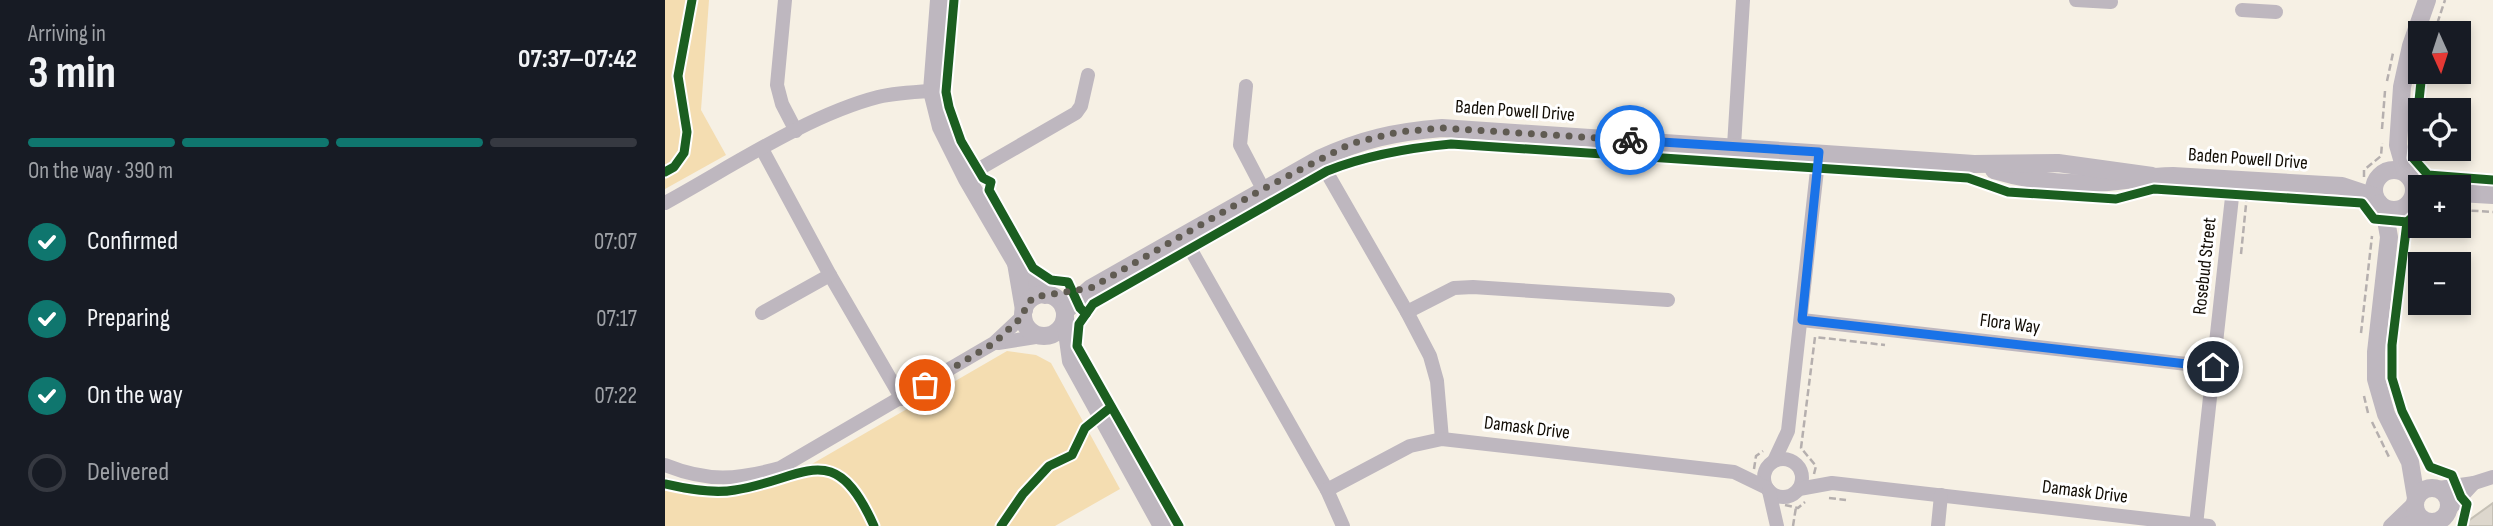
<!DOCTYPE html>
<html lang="en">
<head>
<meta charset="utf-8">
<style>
  body { margin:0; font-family:"Sofia Sans Condensed",sans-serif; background:#20242c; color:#f1f3f6; height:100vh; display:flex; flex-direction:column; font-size:26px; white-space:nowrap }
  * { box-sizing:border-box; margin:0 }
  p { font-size:23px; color:#9ea1a6 }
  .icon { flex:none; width:38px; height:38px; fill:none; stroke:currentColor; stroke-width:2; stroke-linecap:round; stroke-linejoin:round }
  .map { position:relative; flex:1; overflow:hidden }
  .panel { display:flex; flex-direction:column; background:#171b24; width:665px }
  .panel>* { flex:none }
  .needle { width:46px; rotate:177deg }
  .controls { position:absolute; left:1743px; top:21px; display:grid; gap:14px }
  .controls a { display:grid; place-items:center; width:63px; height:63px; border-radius:0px; background:#171b24; box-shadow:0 4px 10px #0003; font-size:35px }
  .pin { position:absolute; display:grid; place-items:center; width:60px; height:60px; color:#fff; margin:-30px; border:4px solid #fff; border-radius:50%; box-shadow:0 2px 7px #0007 }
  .courier { position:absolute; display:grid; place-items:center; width:70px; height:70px; margin:-35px; border:5px solid #1a73e8; border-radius:50%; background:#fff; color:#222; box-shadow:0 2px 9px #0007 }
  .headline em { font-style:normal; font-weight:700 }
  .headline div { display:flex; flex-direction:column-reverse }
  .headline { display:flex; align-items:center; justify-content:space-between; height:119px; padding:0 28px }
  h1 { font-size:46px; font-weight:700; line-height:52px }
  .bar { display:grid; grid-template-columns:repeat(4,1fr); gap:10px 7px; align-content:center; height:84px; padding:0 28px }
  .bar i { height:9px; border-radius:5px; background:#363941 }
  .bar .active { background:#0f766e }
  .bar p { grid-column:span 4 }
  ol { padding:0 28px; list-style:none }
  li { display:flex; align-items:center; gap:21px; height:77px }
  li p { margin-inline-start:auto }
  li .icon { padding:7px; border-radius:50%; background:#0f766e; color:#fff; stroke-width:4 }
  li:last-child { color:#9ea1a6 }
  li i { width:38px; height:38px; border:4px solid #363941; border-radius:50% }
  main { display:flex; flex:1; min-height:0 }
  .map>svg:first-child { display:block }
</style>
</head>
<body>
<main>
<section class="panel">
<div class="headline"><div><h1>3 min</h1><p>Arriving in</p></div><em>07:37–07:42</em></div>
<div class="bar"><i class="active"></i><i class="active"></i><i class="active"></i><i></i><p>On the way · 390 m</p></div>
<ol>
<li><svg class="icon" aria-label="check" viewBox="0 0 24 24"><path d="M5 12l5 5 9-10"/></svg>Confirmed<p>07:07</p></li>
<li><svg class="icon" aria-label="check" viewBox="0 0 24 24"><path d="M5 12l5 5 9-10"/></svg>Preparing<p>07:17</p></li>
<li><svg class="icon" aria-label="check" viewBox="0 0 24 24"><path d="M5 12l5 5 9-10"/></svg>On the way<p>07:22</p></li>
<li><i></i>Delivered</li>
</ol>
</section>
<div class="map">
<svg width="1828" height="526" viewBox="0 0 1828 526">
  <rect width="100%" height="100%" fill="#f6f0e4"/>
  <g fill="#f4ddb1">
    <polygon points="0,0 44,0 36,110 61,155 0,189"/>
    <path d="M342,351L371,355L386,363L455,489L390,526H0V479C44,498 85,490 128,475Z"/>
  </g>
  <polygon fill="#ddd7cd" stroke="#c5c0b5" stroke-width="2" points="1828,503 1828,526 1796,526"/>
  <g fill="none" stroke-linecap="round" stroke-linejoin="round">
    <g stroke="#b5afae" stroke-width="2.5" stroke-dasharray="7 3.5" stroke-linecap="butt">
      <polyline points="1769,33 1780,0"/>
      <polyline points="1722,81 1728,53"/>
      <polyline points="1717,129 1720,91"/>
      <polyline points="1755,166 1763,175 1793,177"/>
      <polyline points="1699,177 1699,170 1716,156 1717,143"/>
      <polyline points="1310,180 1343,192 1354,193"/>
      <polyline points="1444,199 1462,196"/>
      <polyline points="1796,210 1828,212"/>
      <polyline points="1576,254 1582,195"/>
      <polyline points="1696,333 1707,236"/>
      <polyline points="1523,378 1530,387 1533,387"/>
      <polyline points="1699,396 1703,413"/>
      <polyline points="1707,422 1724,457"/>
      <polyline points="1089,469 1091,456 1098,451"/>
      <polyline points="1149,474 1151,466 1136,448 1150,337 1220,345"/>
      <polyline points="1164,498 1181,500"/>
      <polyline points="1120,505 1133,508 1140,502"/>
      <polyline points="1128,526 1131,507"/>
    </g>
    <g stroke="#beb7bf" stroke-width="14">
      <polyline points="120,0 112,85 117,104 131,131"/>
      <polyline points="1411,0 1446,2"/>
      <polyline points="1577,10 1611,12"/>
      <polyline points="581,86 575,145 598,189"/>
      <polyline points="1069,146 1078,0"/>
      <polyline points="97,149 165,275 237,399"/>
      <polyline points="654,159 742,312 765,356 772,381 777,439"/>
      <polyline points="302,179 314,169 411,113 416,106 423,75"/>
      <path d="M0,203C64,168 143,115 213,97C230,93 249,92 267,91"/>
      <polyline points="518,236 662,490 678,526"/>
      <polyline points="742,312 789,288 808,287 1003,300"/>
      <polyline points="97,313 165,275"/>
      <polyline points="1137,320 1548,367"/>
      <polyline points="333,343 377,336"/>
      <circle cx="1118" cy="478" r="19"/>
      <polyline points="1109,461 1123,431 1154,152"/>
      <path d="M0,465C42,482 72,480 115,468L329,343L358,316"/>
      <polyline points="1774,488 1809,483 1828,477"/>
      <polyline points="1134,489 1167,483 1544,526"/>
      <polyline points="662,490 745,446 777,439 1069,472 1102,488"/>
      <polyline points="1104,491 1112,526"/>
      <polyline points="1785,509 1809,483"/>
      <polyline points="1531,525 1569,179"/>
      <polyline points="1273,526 1276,495"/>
      <polyline points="1725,526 1750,502"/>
      <polyline points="1733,526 1760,520"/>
    </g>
    <g stroke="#beb7bf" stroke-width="18">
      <polyline points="274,0 267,91 276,127 302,179 351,263 380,295"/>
      <circle cx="1729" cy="190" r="20"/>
      <path d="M1329,170C1366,181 1404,186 1443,182C1465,180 1485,176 1508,176L1677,186L1710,197"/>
      <polyline points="1741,173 1733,145 1737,87 1746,46 1762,0"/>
      <polyline points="1794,193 1828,195"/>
      <polyline points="1714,203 1721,220 1724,237 1711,352 1711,379 1721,414 1745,462 1751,498"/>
      <polyline points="351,263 359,310"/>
      <circle cx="379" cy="315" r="21"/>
      <path d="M400,311L426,288L654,159C697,139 730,132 777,128L1309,164L1393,163L1487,176"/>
      <polyline points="400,318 406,361 497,526"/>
      <circle cx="1767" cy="505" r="17"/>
    </g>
    <g stroke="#fff" stroke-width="13">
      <g id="cycleway">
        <polyline points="289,0 281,92 284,107 296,141 318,178 326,182 324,190 368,268 386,280 403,282 415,308 421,314 414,324 412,346 514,526"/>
        <polyline points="1757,72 1748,158 1763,175 1828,180"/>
        <polyline points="0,172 9,167 19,153 22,132 13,76 27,0"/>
        <polyline points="1755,210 1742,222 1727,345 1727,378 1737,411 1765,467 1787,475 1796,497 1802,504 1797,526"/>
        <path d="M421,314L428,304L662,171C702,155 742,148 786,144L1303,178L1343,192L1451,199L1489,189L1697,203L1709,219L1742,222"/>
        <path d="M0,484C22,489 48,494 70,490C140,479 169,436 209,526"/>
        <polyline points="336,526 358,494 384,466 407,455 420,428 446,407"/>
      </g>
    </g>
    <use href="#cycleway" stroke="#1b5e20" stroke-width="9"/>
  </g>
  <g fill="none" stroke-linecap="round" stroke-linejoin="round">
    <polyline stroke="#605b52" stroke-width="7" stroke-dasharray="0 12.6" points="260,385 329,343 358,316 361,305 369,297 426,288 598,189 685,144 733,132 777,128 965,140"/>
    <polyline stroke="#1a73e8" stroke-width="9" points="965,140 1154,152 1137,320 1548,367"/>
  </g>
  <g text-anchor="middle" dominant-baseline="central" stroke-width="6" stroke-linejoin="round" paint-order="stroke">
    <g font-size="19" fill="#100b03" stroke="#fff">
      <text transform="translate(850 111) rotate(4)">Baden Powell Drive</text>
      <text transform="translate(1583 159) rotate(4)">Baden Powell Drive</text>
      <text transform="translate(1540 266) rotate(-84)">Rosebud Street</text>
      <text transform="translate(1345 324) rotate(7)">Flora Way</text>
      <text transform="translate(862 428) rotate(7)">Damask Drive</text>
      <text transform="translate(1420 492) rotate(7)">Damask Drive</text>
    </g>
  </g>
</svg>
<div class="controls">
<a><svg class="needle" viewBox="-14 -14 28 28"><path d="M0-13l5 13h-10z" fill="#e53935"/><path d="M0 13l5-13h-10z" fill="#9ea1a6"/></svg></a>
<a><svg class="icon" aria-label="locate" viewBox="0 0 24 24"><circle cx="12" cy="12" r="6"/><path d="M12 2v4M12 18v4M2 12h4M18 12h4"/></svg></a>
<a>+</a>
<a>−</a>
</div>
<div class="pin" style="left:260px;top:385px;background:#ea580c"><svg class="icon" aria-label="bag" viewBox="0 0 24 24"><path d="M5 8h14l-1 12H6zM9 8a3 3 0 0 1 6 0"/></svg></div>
<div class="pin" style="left:1548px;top:367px;background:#1f2937"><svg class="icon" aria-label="home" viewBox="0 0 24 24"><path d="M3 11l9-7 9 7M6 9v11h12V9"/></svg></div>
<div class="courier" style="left:965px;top:140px"><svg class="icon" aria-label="bike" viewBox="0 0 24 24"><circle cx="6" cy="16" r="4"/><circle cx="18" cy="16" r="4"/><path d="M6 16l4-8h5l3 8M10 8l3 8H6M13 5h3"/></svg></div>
</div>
</main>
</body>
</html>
